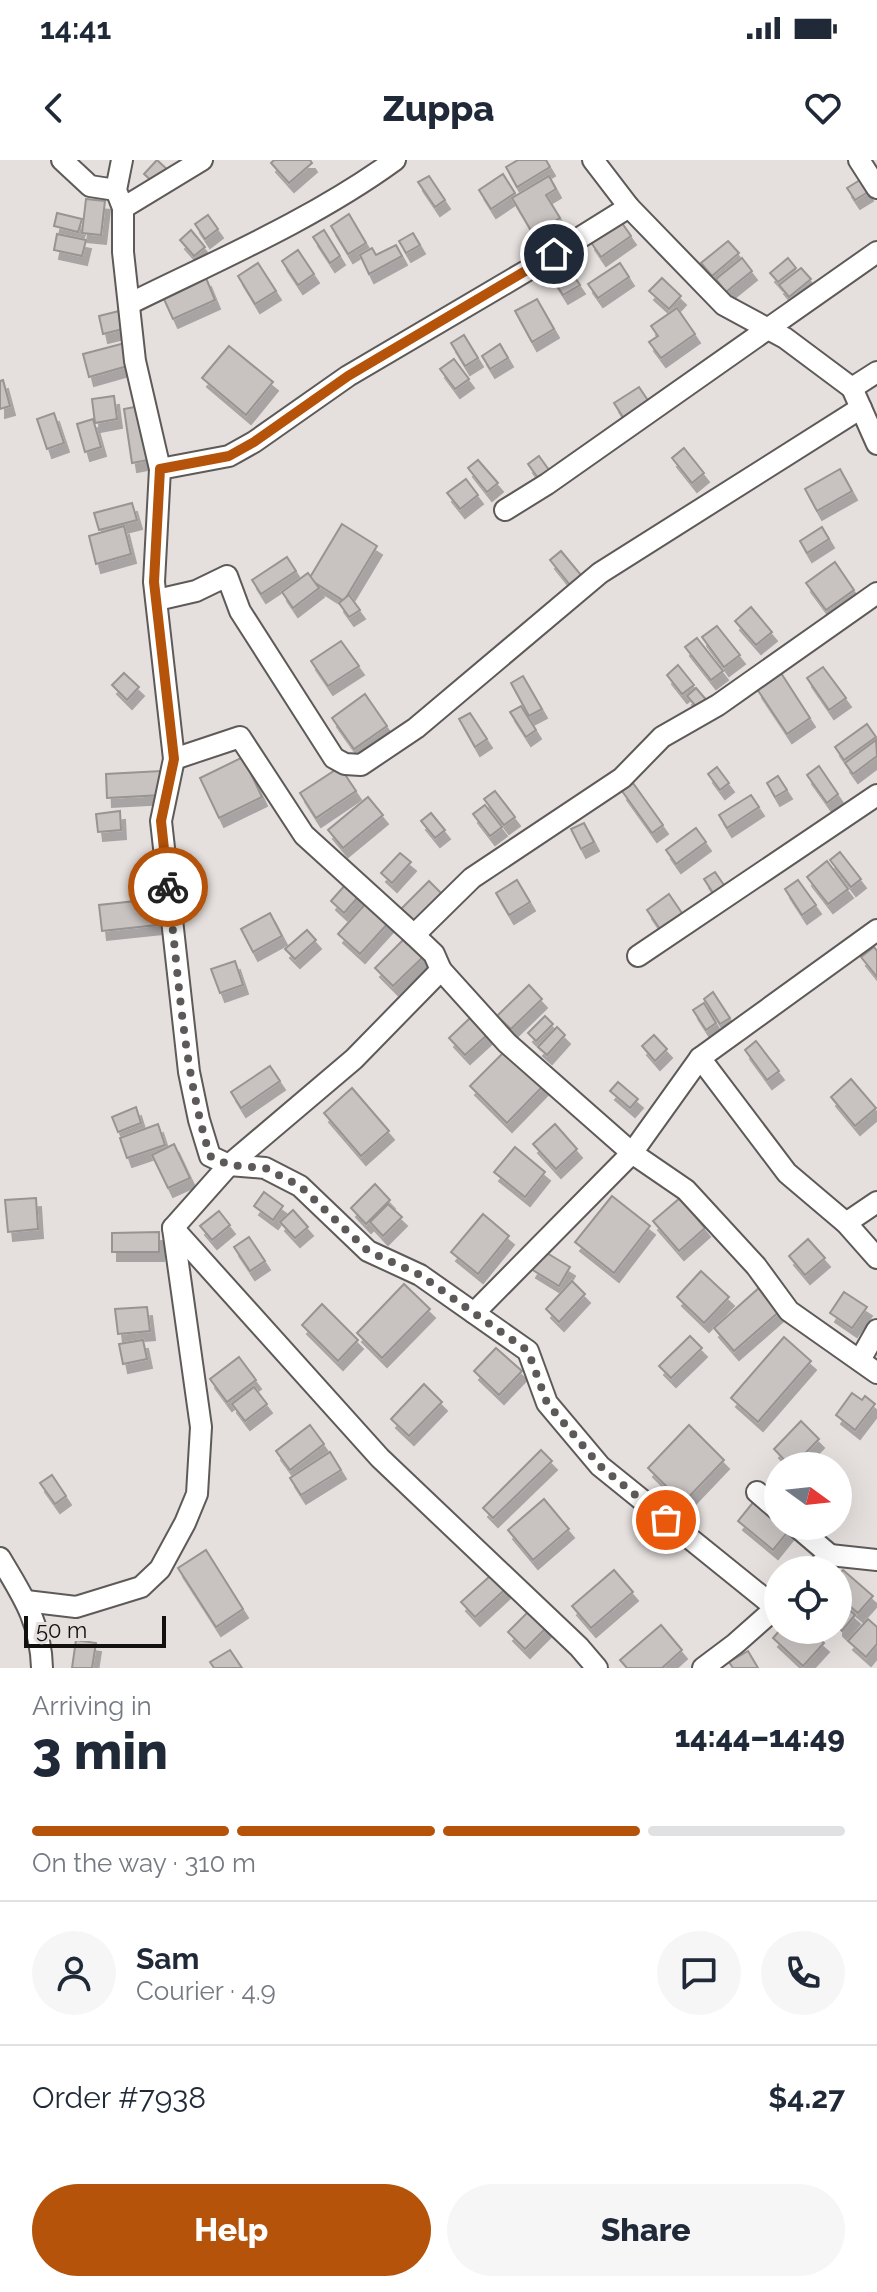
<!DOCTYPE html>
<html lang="en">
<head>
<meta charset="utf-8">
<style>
  body { margin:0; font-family:Raleway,sans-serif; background:#f6f6f7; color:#1f2937; height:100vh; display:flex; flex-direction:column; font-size:30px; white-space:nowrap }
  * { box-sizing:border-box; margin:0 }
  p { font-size:26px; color:#747a83 }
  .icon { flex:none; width:44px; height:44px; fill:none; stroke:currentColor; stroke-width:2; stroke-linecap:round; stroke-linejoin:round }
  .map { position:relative; height:1508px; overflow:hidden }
  .sheet { display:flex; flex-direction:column; background:#fff; flex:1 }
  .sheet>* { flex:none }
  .needle { width:52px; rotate:105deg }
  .controls { position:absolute; left:764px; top:1292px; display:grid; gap:16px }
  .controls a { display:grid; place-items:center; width:88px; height:88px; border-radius:50%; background:#fff; box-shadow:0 8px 32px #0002; font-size:40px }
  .scale { position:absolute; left:24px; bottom:20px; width:142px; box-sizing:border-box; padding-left:8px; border:4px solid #131110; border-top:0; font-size:22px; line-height:28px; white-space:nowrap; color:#131110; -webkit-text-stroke:6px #e5e0de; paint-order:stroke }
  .pin { position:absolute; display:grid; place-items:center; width:68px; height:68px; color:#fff; margin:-34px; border:4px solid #fff; border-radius:50%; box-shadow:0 2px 8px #0007 }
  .courier { position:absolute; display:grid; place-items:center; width:80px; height:80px; margin:-40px; border:6px solid #b45309; border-radius:50%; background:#fff; color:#222; box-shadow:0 2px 10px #0007 }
  .head em { font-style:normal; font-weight:800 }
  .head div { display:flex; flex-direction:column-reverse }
  .head { display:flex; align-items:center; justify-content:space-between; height:136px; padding:0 32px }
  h1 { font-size:52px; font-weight:800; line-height:60px }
  .bar { display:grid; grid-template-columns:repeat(4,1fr); gap:12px 8px; align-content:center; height:96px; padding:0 32px }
  .bar i { height:10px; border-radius:6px; background:#e0e1e3 }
  .bar .selected { background:#b45309 }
  .bar p { grid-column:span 4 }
  .line { display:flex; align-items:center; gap:20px; padding:0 32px; border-top:2px solid #e0e1e3 }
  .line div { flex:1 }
  .round { display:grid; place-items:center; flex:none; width:84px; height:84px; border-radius:42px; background:#f6f6f7 }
  .primary-button { display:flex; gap:16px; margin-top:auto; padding:16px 32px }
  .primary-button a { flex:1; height:92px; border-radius:48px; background:#b45309; color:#fff; font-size:32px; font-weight:800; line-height:92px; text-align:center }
  .primary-button a+a { background:#f6f6f7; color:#1f2937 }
  .status { display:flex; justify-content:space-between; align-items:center; height:56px; padding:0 40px; background:#fff; direction:ltr }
  .status svg { height:22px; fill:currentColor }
  header { display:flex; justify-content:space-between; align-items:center; height:104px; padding:0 32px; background:#fff; font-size:36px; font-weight:800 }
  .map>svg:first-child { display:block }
</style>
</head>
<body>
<div class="status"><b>14:41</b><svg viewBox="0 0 49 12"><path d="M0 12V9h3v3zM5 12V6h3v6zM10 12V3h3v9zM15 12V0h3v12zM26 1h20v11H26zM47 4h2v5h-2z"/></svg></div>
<header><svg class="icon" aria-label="back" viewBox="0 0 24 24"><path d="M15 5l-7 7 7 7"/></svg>Zuppa<svg class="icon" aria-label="heart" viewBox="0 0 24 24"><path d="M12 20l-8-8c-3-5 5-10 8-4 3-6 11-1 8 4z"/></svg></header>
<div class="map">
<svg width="877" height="1508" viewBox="0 0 877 1508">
  <defs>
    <filter id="shadow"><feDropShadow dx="5" dy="9" stdDeviation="0" flood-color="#0004"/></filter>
  </defs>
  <rect width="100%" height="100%" fill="#e5e0de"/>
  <g fill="#c8c3c1" stroke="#989492" stroke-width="2" filter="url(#shadow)">
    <polygon points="157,0 169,11 156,25 144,14"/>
    <polygon points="274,0 310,0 312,3 289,23 271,3"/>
    <polygon points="518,0 546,0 550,7 517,27 506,7"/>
    <polygon points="503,14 515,33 491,49 479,30"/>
    <polygon points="429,16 445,40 435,47 418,22"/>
    <polygon points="549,16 556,29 546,35 560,58 533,74 512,38"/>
    <polygon points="860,20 868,32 855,40 847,28"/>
    <polygon points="86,39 105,41 101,75 82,73"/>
    <polygon points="57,53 82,59 78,72 54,66"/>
    <polygon points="349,54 366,83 348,94 331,66"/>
    <polygon points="208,55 218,69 205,79 195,64"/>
    <polygon points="620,60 631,76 601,97 590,81"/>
    <polygon points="191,70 205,87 194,96 180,80"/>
    <polygon points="324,70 340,96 330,103 313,77"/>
    <polygon points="413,73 420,85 406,93 399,81"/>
    <polygon points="57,74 86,80 82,96 54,90"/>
    <polygon points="728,81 739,93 712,116 701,103"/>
    <polygon points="396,85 402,96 369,114 360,95 372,88 376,95"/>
    <polygon points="298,90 314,114 298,125 282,101"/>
    <polygon points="742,98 752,111 726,132 716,119"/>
    <polygon points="788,98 796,108 778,122 770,113"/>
    <polygon points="258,103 276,131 255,144 238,116"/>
    <polygon points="565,103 580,125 563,135 549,113"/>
    <polygon points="620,103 629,117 598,138 588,124"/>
    <polygon points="801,108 811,119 789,137 779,125"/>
    <polygon points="206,118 215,140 173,159 163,137"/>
    <polygon points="662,118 681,136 669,149 649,131"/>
    <polygon points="537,139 554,169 532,182 515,151"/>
    <polygon points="677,148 695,174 661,198 649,182 658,176 651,166"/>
    <polygon points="123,150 127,168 103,174 99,156"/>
    <polygon points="464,175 478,198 465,206 451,183"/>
    <polygon points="125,183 131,205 89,217 83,194"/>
    <polygon points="500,184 508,198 490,209 482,196"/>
    <polygon points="229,186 273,222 246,255 202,218"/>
    <polygon points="454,199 469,219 455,229 440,209"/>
    <polygon points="3,220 10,246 0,249 0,221"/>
    <polygon points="639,227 653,248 628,265 614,243"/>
    <polygon points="114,236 117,259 95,263 92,239"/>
    <polygon points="140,246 148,300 132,303 124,249"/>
    <polygon points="54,253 64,283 47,289 37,259"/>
    <polygon points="93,259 101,287 85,292 77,264"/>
    <polygon points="684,288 704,313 692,323 672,298"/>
    <polygon points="539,296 554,317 543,325 528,304"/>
    <polygon points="478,300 498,323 487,332 468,308"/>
    <polygon points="840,309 852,331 817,351 805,329"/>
    <polygon points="466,319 478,335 460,349 447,333"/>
    <polygon points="132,343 137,360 99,370 94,353"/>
    <polygon points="342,364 377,386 344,441 309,419"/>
    <polygon points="124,366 131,394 96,404 89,376"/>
    <polygon points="822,367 829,379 807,393 800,381"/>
    <polygon points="561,391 586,421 574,430 550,400"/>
    <polygon points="287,397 296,411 261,434 252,420"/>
    <polygon points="835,402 854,430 826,450 806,423"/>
    <polygon points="308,413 319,428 293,448 282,432"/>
    <polygon points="349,435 360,450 349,457 339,443"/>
    <polygon points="751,447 772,472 756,485 735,461"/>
    <polygon points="717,466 740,495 724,507 702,477"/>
    <polygon points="697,478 723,511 711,520 685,487"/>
    <polygon points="341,481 359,506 328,526 311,501"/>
    <polygon points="678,505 694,525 682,534 667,515"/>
    <polygon points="823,507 846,538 829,550 807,518"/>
    <polygon points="124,513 139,527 127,540 112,525"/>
    <polygon points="781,513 810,558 787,574 757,529"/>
    <polygon points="523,516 542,549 529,556 511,523"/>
    <polygon points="696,528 709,543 700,551 687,536"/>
    <polygon points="365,534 387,566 354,589 332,558"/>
    <polygon points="521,546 536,570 526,577 510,552"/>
    <polygon points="470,553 487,579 475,587 459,559"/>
    <polygon points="867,564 876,577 844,600 835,587"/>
    <polygon points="876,580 877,596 853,614 845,603"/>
    <polygon points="243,597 262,637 219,658 200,618"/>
    <polygon points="819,606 838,634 827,643 807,615"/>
    <polygon points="340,607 356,631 316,658 300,633"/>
    <polygon points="717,607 729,623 720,630 708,614"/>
    <polygon points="161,611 162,635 107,638 106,614"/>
    <polygon points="778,616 787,630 775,637 767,623"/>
    <polygon points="633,623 663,665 652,673 622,631"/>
    <polygon points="495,631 515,657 504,665 484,639"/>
    <polygon points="751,635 759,647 727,668 719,655"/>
    <polygon points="368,637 383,655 343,688 328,670"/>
    <polygon points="485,645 502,667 490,676 473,654"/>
    <polygon points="120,651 121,670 98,672 96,654"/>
    <polygon points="431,653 445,670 435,678 421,661"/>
    <polygon points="584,663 594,682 581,689 571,669"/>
    <polygon points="696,668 706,682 676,704 666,690"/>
    <polygon points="840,692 861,719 851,727 830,700"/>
    <polygon points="400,693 411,702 392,723 381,713"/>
    <polygon points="827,701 848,729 828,744 807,717"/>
    <polygon points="715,712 726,728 715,736 704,719"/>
    <polygon points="517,720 530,742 509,755 496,733"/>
    <polygon points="798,720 816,745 802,755 785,729"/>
    <polygon points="429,721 442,734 413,764 400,750"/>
    <polygon points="346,724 359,736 344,753 331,741"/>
    <polygon points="669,734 686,759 664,775 647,750"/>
    <polygon points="154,739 157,765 102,771 99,745"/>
    <polygon points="369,740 391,760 360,794 338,774"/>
    <polygon points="270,753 282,776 253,792 241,769"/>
    <polygon points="307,770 316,780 295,799 285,789"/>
    <polygon points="408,775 426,794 393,826 375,808"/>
    <polygon points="874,787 877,791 877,817 861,797"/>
    <polygon points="235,801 243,825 220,833 211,809"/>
    <polygon points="529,825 542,839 511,869 497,856"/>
    <polygon points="713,832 730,858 720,864 704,839"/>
    <polygon points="704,843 716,863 706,870 693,850"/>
    <polygon points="545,856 553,864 536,881 528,873"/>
    <polygon points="470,858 487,875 465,895 449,878"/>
    <polygon points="557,867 565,875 547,895 538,887"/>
    <polygon points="654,875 667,889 655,901 642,886"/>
    <polygon points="756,881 779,911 767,920 745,890"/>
    <polygon points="507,889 543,926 507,963 470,926"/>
    <polygon points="270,906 280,921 241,948 231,932"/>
    <polygon points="851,919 876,948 855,966 831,937"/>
    <polygon points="618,922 638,939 630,948 610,931"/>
    <polygon points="352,928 389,971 361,996 324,953"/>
    <polygon points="136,947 141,963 118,972 112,957"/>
    <polygon points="158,964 165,985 127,998 120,978"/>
    <polygon points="555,964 577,989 556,1009 533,984"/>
    <polygon points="174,984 190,1018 168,1028 152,995"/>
    <polygon points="515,987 545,1012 525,1037 494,1012"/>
    <polygon points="375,1024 390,1040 366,1064 351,1048"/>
    <polygon points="264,1032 283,1046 273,1060 254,1046"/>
    <polygon points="612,1036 650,1066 614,1113 575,1082"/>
    <polygon points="36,1038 38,1069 8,1072 5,1040"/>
    <polygon points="680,1038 705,1068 679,1091 653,1061"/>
    <polygon points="388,1044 402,1057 383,1076 370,1062"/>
    <polygon points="293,1050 308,1067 295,1078 280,1062"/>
    <polygon points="219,1051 230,1065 212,1080 200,1066"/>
    <polygon points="483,1054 509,1076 478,1114 451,1092"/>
    <polygon points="159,1072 159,1092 112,1092 112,1073"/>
    <polygon points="249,1077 265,1101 250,1111 234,1087"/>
    <polygon points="808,1079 825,1098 805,1115 789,1096"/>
    <polygon points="542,1090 570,1107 559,1126 531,1109"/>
    <polygon points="701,1111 729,1137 704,1163 677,1137"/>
    <polygon points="572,1121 585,1134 559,1162 546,1149"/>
    <polygon points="404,1124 430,1149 382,1198 357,1173"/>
    <polygon points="760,1127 781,1150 734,1191 714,1168"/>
    <polygon points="844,1132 867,1147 852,1168 830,1153"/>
    <polygon points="322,1144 358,1180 338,1201 302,1165"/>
    <polygon points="147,1147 150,1171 118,1174 115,1149"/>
    <polygon points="690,1176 702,1188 671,1218 659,1206"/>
    <polygon points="784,1177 811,1201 758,1262 731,1238"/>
    <polygon points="143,1180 147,1199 123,1204 119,1184"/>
    <polygon points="496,1188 522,1211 499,1235 474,1211"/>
    <polygon points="239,1197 256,1220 227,1242 210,1219"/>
    <polygon points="424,1224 442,1242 409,1276 391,1259"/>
    <polygon points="254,1227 267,1244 245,1261 232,1244"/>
    <polygon points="852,1233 862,1240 865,1236 875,1244 855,1270 836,1255"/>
    <polygon points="801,1261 819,1279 793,1306 790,1306 774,1289"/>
    <polygon points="310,1265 324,1284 290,1310 276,1291"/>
    <polygon points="689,1265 724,1300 683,1343 648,1308"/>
    <polygon points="541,1290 552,1301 493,1358 483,1348"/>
    <polygon points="330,1292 341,1310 301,1335 290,1318"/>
    <polygon points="52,1315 66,1336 55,1344 40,1323"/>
    <polygon points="544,1339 569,1369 533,1400 508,1370"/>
    <polygon points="755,1340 778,1359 778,1366 786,1366 790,1369 773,1390 738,1361"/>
    <polygon points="206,1390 243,1449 216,1467 178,1408"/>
    <polygon points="498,1409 511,1424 475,1457 461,1442"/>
    <polygon points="614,1410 633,1432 591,1468 572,1446"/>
    <polygon points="843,1410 873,1436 858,1453 838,1436 838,1415"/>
    <polygon points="539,1441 556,1458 525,1489 508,1472"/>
    <polygon points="840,1442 855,1455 842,1471 838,1467 838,1445"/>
    <polygon points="868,1459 877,1467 877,1484 866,1497 848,1481"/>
    <polygon points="661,1465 682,1490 662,1508 627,1508 620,1500"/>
    <polygon points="780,1470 809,1470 824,1483 803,1506 773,1478"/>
    <polygon points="76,1480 96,1483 92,1508 72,1508"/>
    <polygon points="230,1490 242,1508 214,1508 210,1502"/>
    <polygon points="748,1491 758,1508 733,1508 729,1502"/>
  </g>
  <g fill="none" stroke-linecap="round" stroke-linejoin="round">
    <g stroke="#5e5a58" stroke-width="24">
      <g id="minor">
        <polyline points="62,0 90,26 116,30"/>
        <polyline points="593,0 629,47 724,145 785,178 852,228 877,284"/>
        <polyline points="859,0 877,28"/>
        <polyline points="123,48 202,0"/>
        <path d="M129,144C218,100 314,59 395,0"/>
        <polyline points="852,228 877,212"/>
        <polyline points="160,309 229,296 254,282 348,216 528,110 629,47"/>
        <polyline points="505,350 547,324 877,92"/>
        <polyline points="157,440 196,431 227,416 240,451 334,598 345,604 361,605 416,568 600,413 861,248"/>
        <polyline points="174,599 240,577 304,675 414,775 434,794 441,810"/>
        <polyline points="414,775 472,718 622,618 662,577 718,545 877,433"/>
        <polyline points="638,796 877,635"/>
        <polyline points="700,898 787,1013 846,1063 877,1098"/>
        <polyline points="229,1005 354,899 441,810 507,883 632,993 686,1030 756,1106 789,1151 877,1213"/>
        <polyline points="229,1005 265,1008 300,1026 368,1091 420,1115 528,1191 547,1243 600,1306 776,1448"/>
        <polyline points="846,1063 877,1042"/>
        <polyline points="173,1068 380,1298 579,1487 597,1508"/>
        <polyline points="474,1153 632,993 700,898 877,770"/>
        <polyline points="860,1200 877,1170"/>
        <polyline points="757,1332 778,1350"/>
        <polyline points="796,1366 830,1395"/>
        <path d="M0,1398C23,1436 41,1463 42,1508"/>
        <polyline points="815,1410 830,1395 877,1400"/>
        <polyline points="26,1441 76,1447 141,1427 160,1409 185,1363 197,1334 201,1267 173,1068 229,1005 210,996 199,960 189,912 161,661 174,599 154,422 160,309 135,201 123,92 123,48 116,30 122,0"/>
        <polyline points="703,1508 735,1484 778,1446"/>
      </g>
    </g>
    <use href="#minor" stroke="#fff" stroke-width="20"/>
  </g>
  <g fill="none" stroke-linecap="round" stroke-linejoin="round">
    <path stroke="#5c5958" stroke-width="8" stroke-dasharray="0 14.4" d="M168,727C179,817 183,909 210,996L229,1005L265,1008L300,1026L368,1091L420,1115L528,1191L547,1243L600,1306L666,1360"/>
    <polyline stroke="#b45309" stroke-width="10" points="168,727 161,661 174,599 154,422 160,309 229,296 254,282 348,216 554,94"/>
  </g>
</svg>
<div class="controls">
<a><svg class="needle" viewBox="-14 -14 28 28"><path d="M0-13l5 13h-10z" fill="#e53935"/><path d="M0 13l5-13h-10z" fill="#747a83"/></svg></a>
<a><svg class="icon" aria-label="locate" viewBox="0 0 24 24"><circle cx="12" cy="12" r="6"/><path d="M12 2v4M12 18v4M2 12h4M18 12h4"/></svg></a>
</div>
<div class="scale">50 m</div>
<div class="pin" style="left:666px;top:1360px;background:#ea580c"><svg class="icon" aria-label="bag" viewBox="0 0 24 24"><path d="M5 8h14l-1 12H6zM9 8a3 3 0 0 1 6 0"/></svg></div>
<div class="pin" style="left:554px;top:94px;background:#1f2937"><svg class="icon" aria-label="home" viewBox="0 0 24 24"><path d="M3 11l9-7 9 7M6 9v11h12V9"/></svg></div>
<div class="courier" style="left:168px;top:727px"><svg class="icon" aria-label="bike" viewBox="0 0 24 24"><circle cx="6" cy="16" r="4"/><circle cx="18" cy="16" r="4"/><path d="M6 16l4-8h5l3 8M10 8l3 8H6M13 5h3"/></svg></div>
</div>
<section class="sheet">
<div class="head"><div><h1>3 min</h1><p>Arriving in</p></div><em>14:44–14:49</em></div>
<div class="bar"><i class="selected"></i><i class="selected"></i><i class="selected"></i><i></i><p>On the way · 310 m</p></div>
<div class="line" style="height:144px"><a class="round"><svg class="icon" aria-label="person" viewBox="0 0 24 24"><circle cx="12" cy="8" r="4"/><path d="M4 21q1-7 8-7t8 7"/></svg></a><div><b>Sam</b><p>Courier · 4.9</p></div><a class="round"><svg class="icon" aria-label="chat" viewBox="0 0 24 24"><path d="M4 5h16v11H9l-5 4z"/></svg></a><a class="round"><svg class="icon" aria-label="phone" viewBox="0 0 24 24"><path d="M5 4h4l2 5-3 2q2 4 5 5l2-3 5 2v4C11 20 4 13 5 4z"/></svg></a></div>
<div class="line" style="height:104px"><div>Order #7938</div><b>$4.27</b></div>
<div class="primary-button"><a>Help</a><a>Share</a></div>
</section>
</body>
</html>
